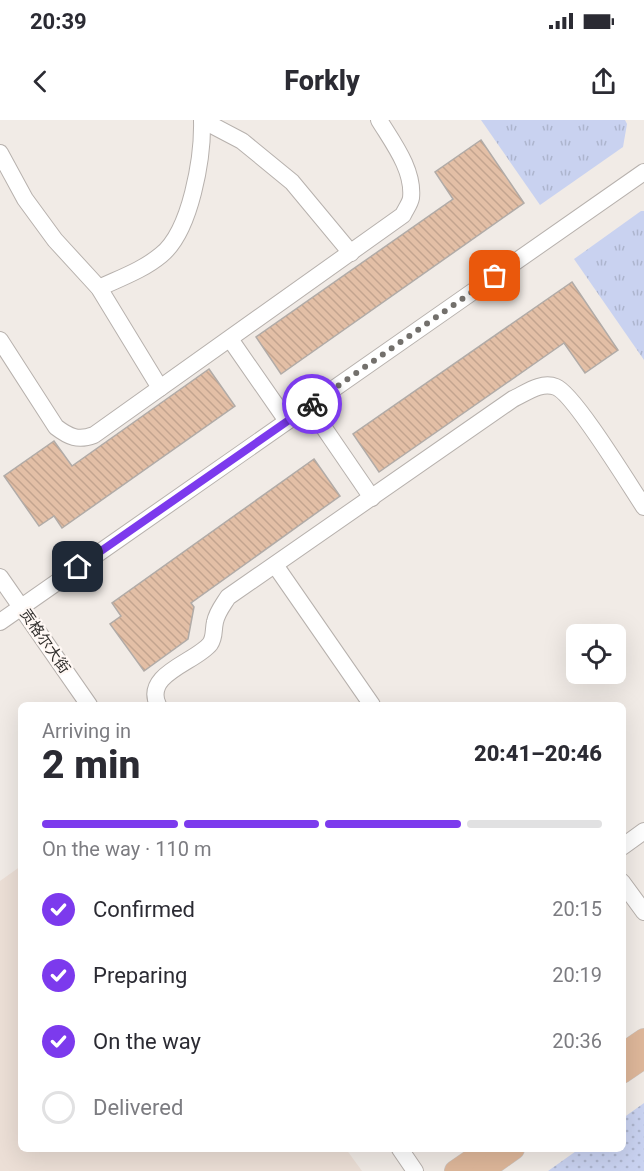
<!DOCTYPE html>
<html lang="en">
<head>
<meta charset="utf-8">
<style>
  body { margin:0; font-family:Roboto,"Noto Sans SC",sans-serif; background:#f7f7f7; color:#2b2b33; height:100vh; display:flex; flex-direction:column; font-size:22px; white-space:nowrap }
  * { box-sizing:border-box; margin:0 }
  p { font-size:20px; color:#7c7c81 }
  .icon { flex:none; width:33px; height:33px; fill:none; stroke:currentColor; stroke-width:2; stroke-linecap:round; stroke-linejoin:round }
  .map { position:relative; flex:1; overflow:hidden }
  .side { position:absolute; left:18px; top:582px; width:608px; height:450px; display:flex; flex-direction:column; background:#fff; border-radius:9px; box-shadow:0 6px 24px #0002 }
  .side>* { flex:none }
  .buttons { position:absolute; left:566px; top:504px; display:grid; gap:12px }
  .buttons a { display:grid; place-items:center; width:60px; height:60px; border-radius:9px; background:#fff; box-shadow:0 6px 24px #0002; font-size:30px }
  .pin { position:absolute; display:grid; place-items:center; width:51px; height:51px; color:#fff; margin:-26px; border-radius:12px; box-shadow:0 3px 9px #0006 }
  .courier { position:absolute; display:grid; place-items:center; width:60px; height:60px; margin:-30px; border:4px solid #7c3aed; border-radius:50%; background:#fff; color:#222; box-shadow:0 2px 8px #0007 }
  .summary em { font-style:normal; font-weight:800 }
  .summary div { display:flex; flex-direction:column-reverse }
  .summary { display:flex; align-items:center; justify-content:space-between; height:102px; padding:0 24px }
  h1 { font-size:39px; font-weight:800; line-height:45px }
  .bar { display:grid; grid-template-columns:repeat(4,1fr); gap:9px 6px; align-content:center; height:72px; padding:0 24px }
  .bar i { height:8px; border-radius:4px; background:#e1e1e2 }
  .bar .on { background:#7c3aed }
  .bar p { grid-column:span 4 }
  ol { padding:0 24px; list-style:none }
  li { display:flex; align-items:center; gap:18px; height:66px }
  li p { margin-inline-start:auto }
  li .icon { padding:6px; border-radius:50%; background:#7c3aed; color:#fff; stroke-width:4 }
  li:last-child { color:#7c7c81 }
  li i { width:33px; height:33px; border:3px solid #e1e1e2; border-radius:50% }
  .status { display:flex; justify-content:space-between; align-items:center; height:42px; padding:0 30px; background:#fff; direction:ltr }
  .status svg { height:16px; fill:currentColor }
  header { display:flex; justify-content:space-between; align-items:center; height:78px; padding:0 24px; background:#fff; font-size:27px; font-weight:800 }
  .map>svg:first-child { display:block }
</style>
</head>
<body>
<div class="status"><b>20:39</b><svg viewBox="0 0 49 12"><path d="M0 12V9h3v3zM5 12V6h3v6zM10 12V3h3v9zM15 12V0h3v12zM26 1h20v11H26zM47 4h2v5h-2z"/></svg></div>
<header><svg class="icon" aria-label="back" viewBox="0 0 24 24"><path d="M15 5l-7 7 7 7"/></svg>Forkly<svg class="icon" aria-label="share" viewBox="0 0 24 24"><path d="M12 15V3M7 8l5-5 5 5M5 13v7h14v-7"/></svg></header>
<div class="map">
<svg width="644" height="1051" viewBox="0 0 644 1051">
  <defs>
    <pattern id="grass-tufts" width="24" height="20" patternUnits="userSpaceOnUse" patternTransform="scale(1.5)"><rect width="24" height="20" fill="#c9d2f0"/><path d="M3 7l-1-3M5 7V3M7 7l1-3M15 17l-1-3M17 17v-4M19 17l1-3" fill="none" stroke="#adb5ce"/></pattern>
    <pattern id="park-dots" width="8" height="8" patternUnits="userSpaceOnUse" patternTransform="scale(1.5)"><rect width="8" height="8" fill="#c9d2f0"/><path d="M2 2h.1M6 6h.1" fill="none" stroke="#adb5ce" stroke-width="1.8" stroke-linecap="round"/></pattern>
    <pattern id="building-back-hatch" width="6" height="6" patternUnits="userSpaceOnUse" patternTransform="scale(1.5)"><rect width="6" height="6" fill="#e3bfa6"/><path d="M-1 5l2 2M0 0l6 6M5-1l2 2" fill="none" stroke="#c3a48f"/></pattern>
  </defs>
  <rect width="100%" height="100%" fill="#f1ebe6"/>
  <polygon fill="#ecdfd6" points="21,746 21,1029 346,1029 362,1051 0,1051 0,761"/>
  <g fill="url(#grass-tufts)">
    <polygon points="481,0 625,0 627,4 623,27 540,85"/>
    <polygon points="641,91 644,91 644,240 574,139"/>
  </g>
  <polygon fill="url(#park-dots)" points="644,983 644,1051 548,1051 579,1029 622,1029 623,998"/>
  <g fill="url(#building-back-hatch)" stroke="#b1aba7" stroke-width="1.5">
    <polygon points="481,20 524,83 281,254 256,217 453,79 435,52"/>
    <polygon points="572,162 618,230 585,253 564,223 379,352 353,314"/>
    <polygon points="209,249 235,286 62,408 54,396 39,406 4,356 54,321 72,346"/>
    <polygon points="314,339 340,376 191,483 194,487 188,519 144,551 110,504 121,496 112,483"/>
  </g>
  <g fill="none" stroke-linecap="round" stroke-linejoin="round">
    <g stroke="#b7b1ad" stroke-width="18">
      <g id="minor">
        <polyline points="202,0 242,21 292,62 351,133"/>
        <polyline points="0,33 25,79 55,120 99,168 160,268"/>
        <path d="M99,168C120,158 143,150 161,135C191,111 203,37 202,0"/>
        <polyline points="230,219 287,301"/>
        <path d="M0,220L56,307C69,317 78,321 94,315L403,95C405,90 410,84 411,78C414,50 393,23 379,0"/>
        <polyline points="309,286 372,378"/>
        <polyline points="275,445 372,585"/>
        <polyline points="0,457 89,585"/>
        <polyline points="0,502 644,52"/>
        <path d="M158,585C143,554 196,542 210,524C215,517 213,510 215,502C217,492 223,485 228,477L513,279C526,273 541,261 556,267C574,274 630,366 644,387"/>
        <polyline points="622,727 644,711"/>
        <polyline points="622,762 644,792"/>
        <polyline points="400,1029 415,1051"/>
      </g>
    </g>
    <g stroke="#c9c8c8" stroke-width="22">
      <g id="major">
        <polyline points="622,934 644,919"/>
        <polyline points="622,953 644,938"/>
        <polyline points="455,1051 487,1029"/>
        <polyline points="483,1051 514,1029"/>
      </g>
    </g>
    <use href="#minor" stroke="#fff" stroke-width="16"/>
    <use href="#major" stroke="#deb79a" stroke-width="21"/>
  </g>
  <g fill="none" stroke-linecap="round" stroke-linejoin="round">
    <polyline stroke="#73706c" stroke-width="6" stroke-dasharray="0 10.8" points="312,284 495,156"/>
    <polyline stroke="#7c3aed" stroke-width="8" points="78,447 312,284"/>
  </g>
  <g text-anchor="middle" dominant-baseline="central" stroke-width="4.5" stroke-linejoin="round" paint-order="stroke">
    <g font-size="15" fill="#2f2d2b" stroke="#fff8f4">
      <text transform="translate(45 521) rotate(55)">贡格尔大街</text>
    </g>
  </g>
</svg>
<div class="buttons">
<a><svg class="icon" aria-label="locate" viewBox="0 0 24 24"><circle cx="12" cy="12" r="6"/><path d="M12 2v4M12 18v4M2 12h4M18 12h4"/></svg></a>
</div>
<div class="pin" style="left:495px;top:156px;background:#ea580c"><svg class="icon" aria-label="bag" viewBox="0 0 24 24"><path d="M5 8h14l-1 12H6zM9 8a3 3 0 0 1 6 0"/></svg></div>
<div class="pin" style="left:78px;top:447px;background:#1f2937"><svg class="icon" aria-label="home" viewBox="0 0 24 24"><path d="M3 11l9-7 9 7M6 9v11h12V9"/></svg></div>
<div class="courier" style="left:312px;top:284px"><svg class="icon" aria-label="bike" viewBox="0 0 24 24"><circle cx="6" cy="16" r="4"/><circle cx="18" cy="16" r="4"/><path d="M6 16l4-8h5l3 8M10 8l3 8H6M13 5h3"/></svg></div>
<section class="side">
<div class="summary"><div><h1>2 min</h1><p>Arriving in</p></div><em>20:41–20:46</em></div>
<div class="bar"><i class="on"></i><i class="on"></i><i class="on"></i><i></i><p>On the way · 110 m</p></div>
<ol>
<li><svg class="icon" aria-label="check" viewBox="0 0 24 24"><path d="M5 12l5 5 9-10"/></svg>Confirmed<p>20:15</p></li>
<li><svg class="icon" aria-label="check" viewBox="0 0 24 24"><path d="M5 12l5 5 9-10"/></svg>Preparing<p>20:19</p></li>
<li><svg class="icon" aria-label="check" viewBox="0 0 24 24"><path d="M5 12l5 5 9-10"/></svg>On the way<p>20:36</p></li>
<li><i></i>Delivered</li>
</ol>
</section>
</div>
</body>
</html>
